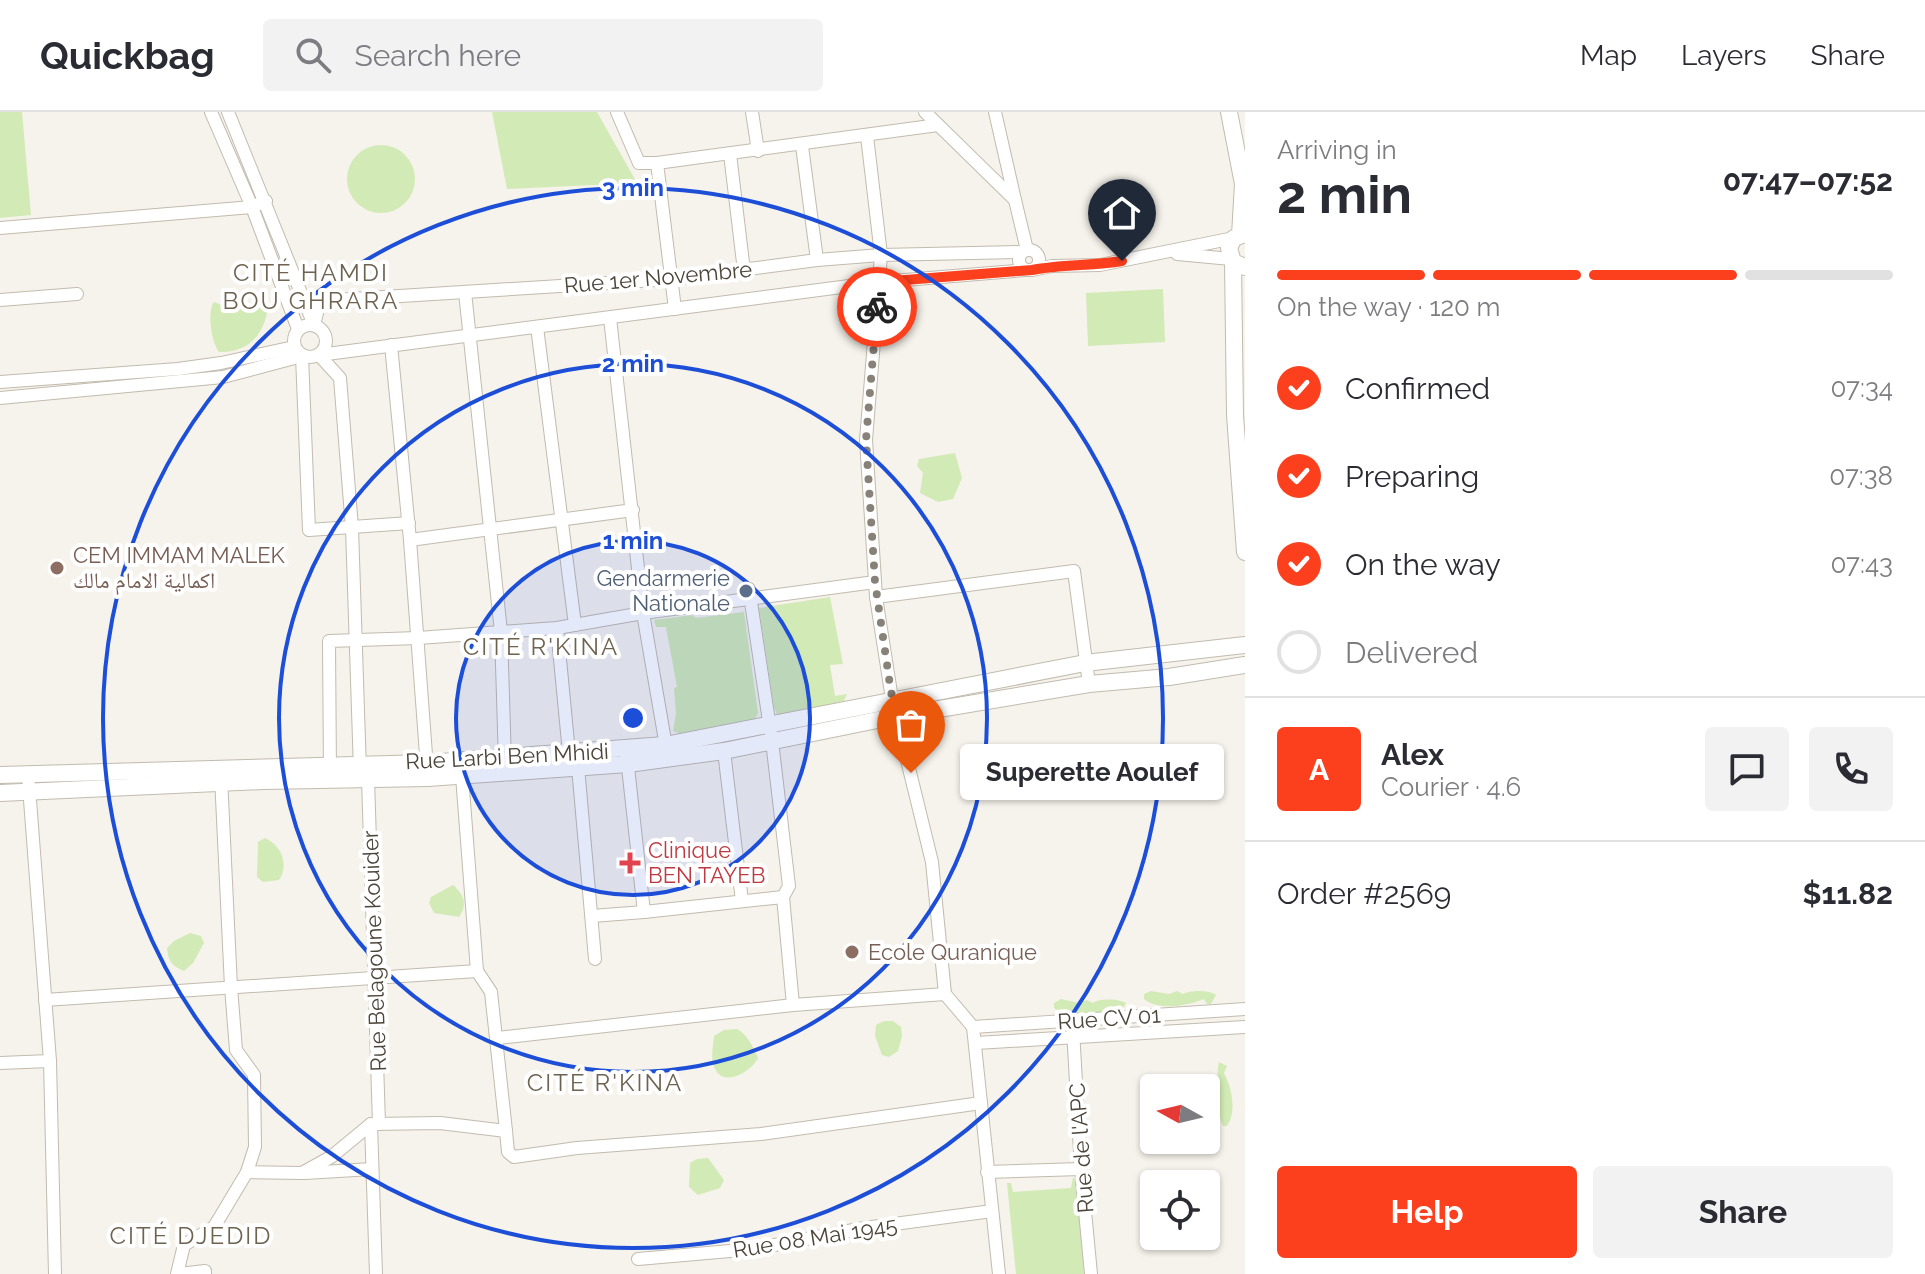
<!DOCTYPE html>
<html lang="en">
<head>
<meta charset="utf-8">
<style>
  body { margin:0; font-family:Raleway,"Noto Naskh Arabic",sans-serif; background:#f2f2f3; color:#2b2b33; height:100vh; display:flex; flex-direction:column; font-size:30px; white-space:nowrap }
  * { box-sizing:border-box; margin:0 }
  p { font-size:26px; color:#7c7c81 }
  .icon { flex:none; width:44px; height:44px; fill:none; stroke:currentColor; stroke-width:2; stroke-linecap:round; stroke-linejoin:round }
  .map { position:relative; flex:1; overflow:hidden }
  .sheet { display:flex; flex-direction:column; background:#fff; width:680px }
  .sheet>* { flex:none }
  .needle { width:52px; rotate:278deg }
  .fabs { position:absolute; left:1140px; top:962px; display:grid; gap:16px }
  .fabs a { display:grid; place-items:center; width:80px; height:80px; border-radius:8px; background:#fff; box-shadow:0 2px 6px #0004; font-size:40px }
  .pin { position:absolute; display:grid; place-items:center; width:68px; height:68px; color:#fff; margin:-82px -34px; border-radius:50% 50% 50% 0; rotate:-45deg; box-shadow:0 0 8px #0007 }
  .pin .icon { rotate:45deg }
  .courier { position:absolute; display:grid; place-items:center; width:80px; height:80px; margin:-40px; border:6px solid #fc3f1d; border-radius:50%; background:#fff; color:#222; box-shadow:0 2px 10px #0007 }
  .bubble { position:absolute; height:56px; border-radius:8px; background:#fff; box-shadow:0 2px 6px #0004; font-size:26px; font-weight:700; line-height:56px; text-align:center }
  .summary em { font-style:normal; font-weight:700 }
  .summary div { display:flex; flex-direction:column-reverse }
  .summary { display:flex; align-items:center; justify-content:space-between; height:136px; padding:0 32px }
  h1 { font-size:52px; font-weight:700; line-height:60px }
  .bar { display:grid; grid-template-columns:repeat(4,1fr); gap:12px 8px; align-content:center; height:96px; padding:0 32px }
  .bar i { height:10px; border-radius:6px; background:#e1e1e2 }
  .bar .active { background:#fc3f1d }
  .bar p { grid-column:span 4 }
  .line { display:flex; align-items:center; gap:20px; padding:0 32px; border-top:2px solid #e1e1e2 }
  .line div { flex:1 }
  .round { display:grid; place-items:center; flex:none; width:84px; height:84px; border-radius:8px; background:#f2f2f3 }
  ol { padding:0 32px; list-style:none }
  li { display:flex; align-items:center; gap:24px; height:88px }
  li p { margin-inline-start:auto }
  li .icon { padding:8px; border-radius:50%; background:#fc3f1d; color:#fff; stroke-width:4 }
  li:last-child { color:#7c7c81 }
  li i { width:44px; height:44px; border:4px solid #e1e1e2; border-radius:50% }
  .cta { display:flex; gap:16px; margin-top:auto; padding:16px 32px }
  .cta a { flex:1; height:92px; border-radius:8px; background:#fc3f1d; color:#fff; font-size:32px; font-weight:700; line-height:92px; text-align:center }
  .cta a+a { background:#f2f2f3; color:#2b2b33 }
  header { display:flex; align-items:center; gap:48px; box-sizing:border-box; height:112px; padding:0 40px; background:#fff; border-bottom:2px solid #e1e1e2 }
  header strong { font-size:38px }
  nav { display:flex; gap:44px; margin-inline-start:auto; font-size:28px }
  .search { width:560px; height:72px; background:#f2f2f3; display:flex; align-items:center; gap:20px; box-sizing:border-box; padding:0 28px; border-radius:8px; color:#7c7c81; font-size:30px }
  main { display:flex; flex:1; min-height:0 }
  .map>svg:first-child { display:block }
</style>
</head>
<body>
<header>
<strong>Quickbag</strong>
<div class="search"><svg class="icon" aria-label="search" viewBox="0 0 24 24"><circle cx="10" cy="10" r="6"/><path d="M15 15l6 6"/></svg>Search here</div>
<nav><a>Map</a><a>Layers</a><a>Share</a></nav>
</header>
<main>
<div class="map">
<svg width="1245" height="1162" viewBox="0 0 1245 1162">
  <rect width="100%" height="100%" fill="#f6f3ec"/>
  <g fill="#d2eab5">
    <polygon points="0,0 22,0 31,103 0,106"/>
    <polygon points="492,0 597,0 637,71 507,77"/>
    <circle cx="381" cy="67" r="34"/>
    <polygon points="1163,177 1165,230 1088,234 1086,181"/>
    <path d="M214,190L230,196L238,191L268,194C265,222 249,241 219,240C211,230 207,199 214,190Z"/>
    <polygon points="955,341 962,366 953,387 938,390 920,381 923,361 917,354 919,347"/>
    <polygon points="830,485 843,552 830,553 835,584 847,582 844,589 782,603 777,602 774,596 759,496"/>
    <polygon points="744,500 758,601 755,607 681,622 673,619 676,602 674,576 677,575 666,515 656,515 654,508 692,503 696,506"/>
    <path d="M265,726C282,734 289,753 279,768L263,770L257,765L258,730Z"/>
    <path d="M453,773C464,783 468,792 459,805L434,801L429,791L431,785Z"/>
    <path d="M190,821L201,824L204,831L193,851L184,859C172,854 168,849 167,836L174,829Z"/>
    <path d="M1151,879L1169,882L1177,879L1183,882C1190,878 1210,878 1216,883L1211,892H1207L1204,887C1187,894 1158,899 1144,887V882Z"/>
    <path d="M1061,887L1079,891L1087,888L1093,891C1100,886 1119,887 1126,891L1121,900H1117L1113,895C1097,904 1067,908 1054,896V891Z"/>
    <polygon points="884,909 893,909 901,915 902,924 898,939 889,945 882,943 875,924 876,913"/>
    <path d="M737,917C748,923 753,935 758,946C752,959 724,976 715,957C710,947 713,935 714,924L724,918Z"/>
    <path d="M1219,950L1227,954L1224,961C1232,976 1237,1000 1227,1014H1223C1218,1007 1216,959 1219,950Z"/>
    <polygon points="708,1046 724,1068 720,1076 698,1083 689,1075 690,1051 697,1047"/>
    <polygon points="1073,1066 1076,1067 1084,1162 1016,1162 1007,1071 1011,1071 1013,1080 1071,1076"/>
  </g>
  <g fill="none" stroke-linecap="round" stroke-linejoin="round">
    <g stroke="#c2bbae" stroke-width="14">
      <g id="minor">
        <polyline points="211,0 252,95 298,217"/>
        <polyline points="228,0 314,213"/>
        <polyline points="617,0 639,51 657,51"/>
        <polyline points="752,0 758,39"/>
        <polyline points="925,0 1015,88 1027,138"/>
        <polyline points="995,0 1015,88"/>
        <polyline points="867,24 881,143 866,328 876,485 892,587 932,750 945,882 973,915 999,1162"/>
        <polyline points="802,34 817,148"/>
        <polyline points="730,42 744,159"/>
        <polyline points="0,116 252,95 266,89"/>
        <circle cx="1029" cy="148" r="10"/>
        <polyline points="1177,142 1231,147"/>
        <polyline points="1032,158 1052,154 1100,153 1234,126"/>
        <polyline points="465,180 501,520 505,650"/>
        <polyline points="0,188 77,182"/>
        <polyline points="675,197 657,51 938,13"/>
        <polyline points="610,206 643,501 875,470"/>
        <circle cx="310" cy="229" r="16"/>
        <polyline points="314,213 320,189 672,167 817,148 881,143 1022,140"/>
        <polyline points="537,215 575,513"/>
        <polyline points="391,233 410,428 427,656"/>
        <polyline points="319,243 880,170 1026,158"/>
        <polyline points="319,243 340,266 352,416 360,659"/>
        <polyline points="0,270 178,257 221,251 294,235"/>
        <polyline points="0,286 223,265 302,244 309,418 409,411"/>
        <polyline points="410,428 633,398"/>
        <polyline points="749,477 772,629 789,774 783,785 793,893 945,882"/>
        <polyline points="876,485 1074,459 1089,572"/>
        <polyline points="557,516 569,641"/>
        <polyline points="626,637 644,800 783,785"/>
        <polyline points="724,639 742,789"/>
        <polyline points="578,655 595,847"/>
        <polyline points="28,662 50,949 55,1162"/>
        <polyline points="330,662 329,529 418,526 557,516 643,501 667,640"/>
        <polyline points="462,664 477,859 491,880 506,1019"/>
        <polyline points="368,667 379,1012"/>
        <polyline points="592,804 644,800"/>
        <polyline points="45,888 477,859"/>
        <polyline points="973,915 1245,897"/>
        <polyline points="1073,918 1081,1057 1091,1162"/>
        <polyline points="498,926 793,893"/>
        <polyline points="976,931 1245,915"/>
        <polyline points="0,951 50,949"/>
        <polyline points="371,1012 376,1162"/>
        <polyline points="247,1060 302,1061 331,1045 371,1012 440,1011 506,1019 508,1040 514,1045 577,1036 761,1022 981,991"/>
        <polyline points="987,1060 1081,1057"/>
        <polyline points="305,1061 372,1057"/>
        <polyline points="638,1147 753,1137 864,1116 992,1099"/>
        <polyline points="177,1162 184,1133 214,1115 247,1060 255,1035 254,963 236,938 231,875 221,665"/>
        <polyline points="179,1162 205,1159 205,1162"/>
      </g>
    </g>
    <g stroke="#c2bbae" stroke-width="18">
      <g id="tertiary">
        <polyline points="1229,0 1243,72 1240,123"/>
        <polyline points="1245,122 1234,126 1229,136 1233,150 1245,155"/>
        <polyline points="1233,150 1235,303 1245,440"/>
        <polyline points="0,663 427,651 665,633 1085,551 1245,533"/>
        <polyline points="0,681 264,669 428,666 628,652 724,639 897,604 1089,572 1169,565 1245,553"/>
      </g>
    </g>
    <use href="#minor" stroke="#fff" stroke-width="12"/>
    <use href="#tertiary" stroke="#fff" stroke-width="16"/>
  </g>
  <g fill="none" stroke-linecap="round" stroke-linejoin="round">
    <polyline stroke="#878178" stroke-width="8" stroke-dasharray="0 14.4" points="877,195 866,328 875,470 891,580 911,661"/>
    <path stroke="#fc3f1d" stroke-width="10" d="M877,195L880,170L1032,158C1062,152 1092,154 1122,149"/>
  </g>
  <circle cx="633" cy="606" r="177" fill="#1d4ed8" fill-opacity=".12"/>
  <g fill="none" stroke="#1d4ed8" stroke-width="4">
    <circle cx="633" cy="606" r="177"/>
    <circle cx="633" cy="606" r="354"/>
    <circle cx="633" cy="606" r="530"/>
  </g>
  <g fill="#8d6e63" stroke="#fff" stroke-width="3">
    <circle cx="57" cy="456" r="8"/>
    <circle cx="852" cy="840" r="8"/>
  </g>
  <circle fill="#5c6f8a" stroke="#fff" stroke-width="3" cx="746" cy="479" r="8"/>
  <path fill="#e0444e" stroke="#fff" stroke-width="3" d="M626 739h8v8h8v8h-8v8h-8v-8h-8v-8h8z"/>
  <g text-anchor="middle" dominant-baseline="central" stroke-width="8" stroke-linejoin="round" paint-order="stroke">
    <g font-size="22" fill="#4b4439" stroke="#fff">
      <text transform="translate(658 165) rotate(-5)">Rue 1er Novembre</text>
      <text transform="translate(507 644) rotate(-3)">Rue Larbi Ben Mhidi</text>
      <text transform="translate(374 839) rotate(-92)">Rue Belagoune Kouider</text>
      <text transform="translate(1109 906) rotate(-4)">Rue CV 01</text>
      <text transform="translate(1081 1036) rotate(-94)">Rue de l'APC</text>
      <text transform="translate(815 1125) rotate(-9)">Rue 08 Mai 1945</text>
    </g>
    <g font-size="22" fill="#785e54" stroke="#fff" text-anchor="start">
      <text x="73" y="443">CEM IMMAM MALEK<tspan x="73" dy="25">اكمالية الامام مالك</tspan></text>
      <text x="868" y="840">Ecole Quranique</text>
    </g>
    <g font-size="22" fill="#4e5e75" stroke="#fff" text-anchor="end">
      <text x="730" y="466">Gendarmerie<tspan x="730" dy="25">Nationale</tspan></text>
    </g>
    <g font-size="22" fill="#be3a42" stroke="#fff" text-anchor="start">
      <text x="648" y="738">Clinique<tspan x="648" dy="25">BEN TAYEB</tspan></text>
    </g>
    <g font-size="24" letter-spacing="2" fill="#6e6250" stroke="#fff">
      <text x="311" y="160">CITÉ HAMDI<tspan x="311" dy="28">BOU GHRARA</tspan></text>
      <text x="541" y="534">CITÉ R'KINA</text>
      <text x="605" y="970">CITÉ R'KINA</text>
      <text x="191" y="1123">CITÉ DJEDID</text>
    </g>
  </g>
  <circle cx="633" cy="606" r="12" fill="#1d4ed8" stroke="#fff" stroke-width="4"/>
  <g font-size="24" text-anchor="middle" font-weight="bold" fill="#1d4ed8" stroke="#fff" stroke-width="8" stroke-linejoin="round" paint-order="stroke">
    <text x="633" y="84">3 min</text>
    <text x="633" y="260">2 min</text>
    <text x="633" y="437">1 min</text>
  </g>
</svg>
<div class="fabs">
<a><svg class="needle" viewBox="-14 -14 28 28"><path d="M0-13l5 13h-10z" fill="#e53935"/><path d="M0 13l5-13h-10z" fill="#7c7c81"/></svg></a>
<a><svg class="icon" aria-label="locate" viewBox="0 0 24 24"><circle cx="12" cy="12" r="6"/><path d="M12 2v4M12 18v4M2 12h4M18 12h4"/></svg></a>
</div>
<div class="pin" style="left:911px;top:661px;background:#ea580c"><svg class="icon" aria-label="bag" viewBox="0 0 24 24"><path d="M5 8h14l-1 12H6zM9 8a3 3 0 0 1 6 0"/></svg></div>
<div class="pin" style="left:1122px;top:149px;background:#1f2937"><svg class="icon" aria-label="home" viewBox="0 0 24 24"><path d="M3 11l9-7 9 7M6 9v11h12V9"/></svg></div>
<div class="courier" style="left:877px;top:195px"><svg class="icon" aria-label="bike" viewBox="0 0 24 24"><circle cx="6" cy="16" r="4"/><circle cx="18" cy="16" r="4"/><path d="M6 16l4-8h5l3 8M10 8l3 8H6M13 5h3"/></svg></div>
<div class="bubble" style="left:960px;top:632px;width:264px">Superette Aoulef</div>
</div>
<section class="sheet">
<div class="summary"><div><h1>2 min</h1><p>Arriving in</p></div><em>07:47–07:52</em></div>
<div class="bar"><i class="active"></i><i class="active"></i><i class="active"></i><i></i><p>On the way · 120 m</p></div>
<ol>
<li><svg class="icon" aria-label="check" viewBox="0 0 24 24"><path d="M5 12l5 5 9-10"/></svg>Confirmed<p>07:34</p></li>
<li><svg class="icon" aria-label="check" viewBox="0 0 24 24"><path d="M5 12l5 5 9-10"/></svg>Preparing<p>07:38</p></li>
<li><svg class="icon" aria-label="check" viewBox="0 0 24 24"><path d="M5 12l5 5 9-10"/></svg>On the way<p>07:43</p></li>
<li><i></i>Delivered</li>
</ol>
<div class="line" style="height:144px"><b class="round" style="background:#fc3f1d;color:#fff">A</b><div><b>Alex</b><p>Courier · 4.6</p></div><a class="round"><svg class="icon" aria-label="chat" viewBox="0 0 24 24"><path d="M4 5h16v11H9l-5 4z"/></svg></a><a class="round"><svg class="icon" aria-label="phone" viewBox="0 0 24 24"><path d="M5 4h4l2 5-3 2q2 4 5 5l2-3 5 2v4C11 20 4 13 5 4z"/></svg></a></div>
<div class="line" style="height:104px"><div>Order #2569</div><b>$11.82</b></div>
<div class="cta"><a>Help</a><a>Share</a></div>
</section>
</main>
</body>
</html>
